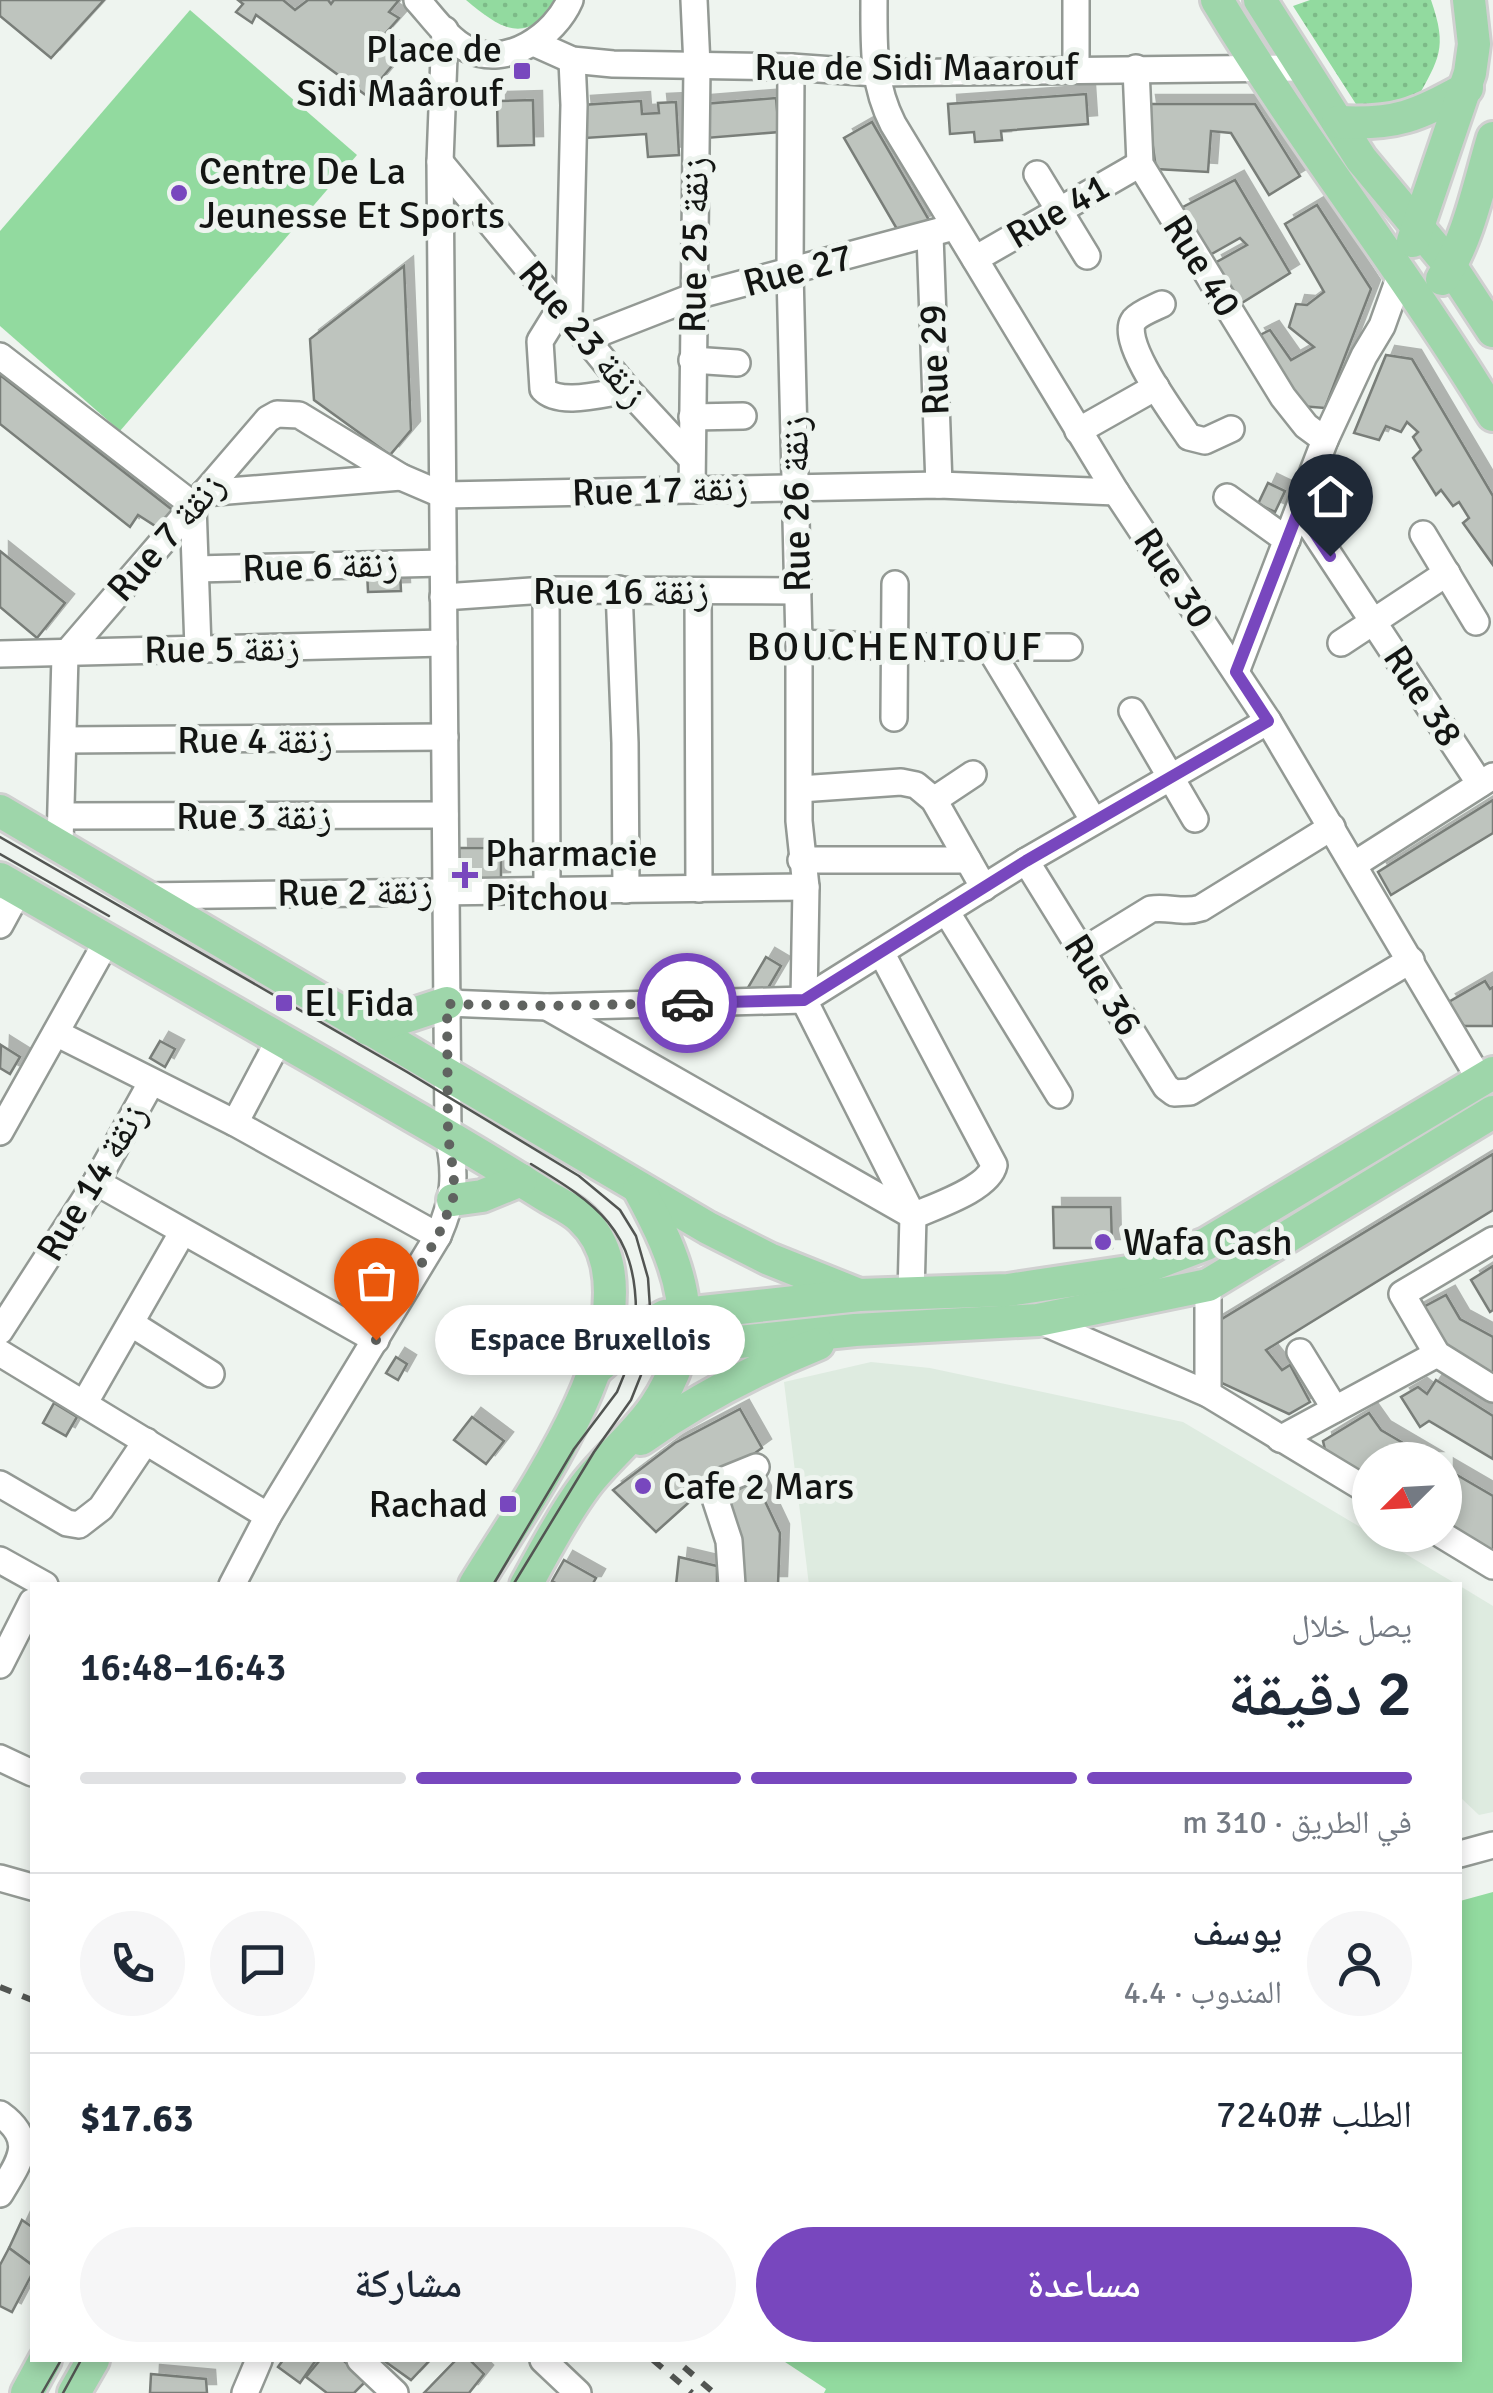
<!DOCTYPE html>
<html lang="ar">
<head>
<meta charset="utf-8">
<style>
  body { margin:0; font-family:Signika,"Noto Naskh Arabic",sans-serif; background:#f6f6f7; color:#1f2937; direction:rtl; height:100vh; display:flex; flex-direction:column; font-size:38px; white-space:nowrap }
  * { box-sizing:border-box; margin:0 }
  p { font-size:32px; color:#747a83 }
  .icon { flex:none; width:55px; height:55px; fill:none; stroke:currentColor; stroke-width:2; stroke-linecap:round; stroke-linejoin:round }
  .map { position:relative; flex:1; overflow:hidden; direction:ltr }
  .details { position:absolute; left:30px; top:1582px; width:1432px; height:780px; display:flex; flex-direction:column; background:#fff; border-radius:0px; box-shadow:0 5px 15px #0003; direction:rtl }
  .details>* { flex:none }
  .needle { width:65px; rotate:246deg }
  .buttons { position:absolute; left:1352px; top:1442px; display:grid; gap:20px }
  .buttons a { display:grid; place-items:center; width:110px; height:110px; border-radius:50%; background:#fff; box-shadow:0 5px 15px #0003; font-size:50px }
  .pin { position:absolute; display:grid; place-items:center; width:85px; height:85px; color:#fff; margin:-102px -42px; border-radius:50% 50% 50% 0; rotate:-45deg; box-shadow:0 0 10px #0007 }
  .pin .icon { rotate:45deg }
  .courier { position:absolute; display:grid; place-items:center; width:100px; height:100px; margin:-50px; border:8px solid #7847be; border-radius:50%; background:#fff; color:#222; box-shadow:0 2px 12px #0007 }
  .bubble { position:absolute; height:70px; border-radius:35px; background:#fff; box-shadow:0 5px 15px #0003; font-size:32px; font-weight:600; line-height:70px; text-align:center; direction:rtl }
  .head em { font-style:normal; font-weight:600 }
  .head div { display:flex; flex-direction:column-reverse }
  .head { display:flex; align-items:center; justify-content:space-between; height:170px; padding:0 50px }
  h1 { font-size:65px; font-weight:600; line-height:75px }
  .bar { display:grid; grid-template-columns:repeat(4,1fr); gap:15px 10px; align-content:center; height:120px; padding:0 50px }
  .bar i { height:12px; border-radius:8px; background:#e0e1e3 }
  .bar .on { background:#7847be }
  .bar p { grid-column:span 4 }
  .line { display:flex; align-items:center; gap:25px; padding:0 50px; border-top:2px solid #e0e1e3 }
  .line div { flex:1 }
  .round { display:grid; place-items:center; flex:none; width:105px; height:105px; border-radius:52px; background:#f6f6f7 }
  .cta { display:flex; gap:20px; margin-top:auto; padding:20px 50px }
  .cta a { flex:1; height:115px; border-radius:60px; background:#7847be; color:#fff; font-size:40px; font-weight:600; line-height:115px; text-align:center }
  .cta a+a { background:#f6f6f7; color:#1f2937 }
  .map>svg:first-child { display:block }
</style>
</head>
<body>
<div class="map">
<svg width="1493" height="2393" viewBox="0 0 1493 2393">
  <defs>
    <pattern id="grass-dots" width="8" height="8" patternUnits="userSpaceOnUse" patternTransform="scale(2.5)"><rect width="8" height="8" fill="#92da9f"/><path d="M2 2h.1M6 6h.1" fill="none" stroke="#7dba88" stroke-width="1.8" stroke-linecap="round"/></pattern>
    <filter id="shadow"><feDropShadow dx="9" dy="-9" stdDeviation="0" flood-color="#0004"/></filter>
  </defs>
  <rect width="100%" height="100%" fill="#eef4ef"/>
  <g fill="#deebe0">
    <polygon points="871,1362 930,1368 1183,1422 1458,1585 809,1585 784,1382"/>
    <polygon points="1460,1586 1493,1606 1493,1812 1479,1815 1460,1797"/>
  </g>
  <g fill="url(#grass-dots)">
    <path d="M466,0H560C526,44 504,32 466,0Z"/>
    <path d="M1310,0H1431C1448,49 1439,58 1416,101L1363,115L1293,6Z"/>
  </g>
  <g fill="#92da9f">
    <polygon points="190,10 357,155 120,431 0,326 0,231"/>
    <polygon points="1493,1892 1493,2393 824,2393 826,2389 782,2360 1460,2360 1460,1901"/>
  </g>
  <g fill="#bec4be" stroke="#797e79" stroke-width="2.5" filter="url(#shadow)">
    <polygon points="0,0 104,0 51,58 0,16"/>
    <polygon points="238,0 283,0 295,10 308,0 328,0 331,4 334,0 399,0 389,12 399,18 384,35 379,32 373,38 400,56 367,96 256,15 252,23 236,12 243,4"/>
    <polygon points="1086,94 1088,124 1001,131 1002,140 975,142 974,132 950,134 948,104"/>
    <polygon points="776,98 779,132 706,138 703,104"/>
    <polygon points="533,100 534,145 498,146 497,101"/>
    <polygon points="641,101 642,114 659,113 658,103 676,102 679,155 648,157 646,134 585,138 582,105"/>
    <polygon points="1147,104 1255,104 1300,176 1269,195 1231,133 1211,131 1208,172 1156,169"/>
    <polygon points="872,122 929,220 901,236 844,138"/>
    <polygon points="1235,180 1290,273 1237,306 1213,264 1247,245 1240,238 1208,256 1181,208"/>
    <polygon points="1317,205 1371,289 1325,408 1300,406 1256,337 1270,330 1291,360 1314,347 1289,327 1296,304 1307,305 1324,292 1285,224"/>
    <polygon points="404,266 411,430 390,455 314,400 310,339"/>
    <polygon points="1386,355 1412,359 1493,496 1493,565 1463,523 1469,518 1459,502 1453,506 1441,490 1436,495 1413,458 1421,450 1413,437 1418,432 1407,422 1401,432 1386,426 1379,440 1354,433"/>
    <polygon points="0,375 175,512 160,529 138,515 130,527 0,424"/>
    <polygon points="1268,483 1285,491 1275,512 1258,504"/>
    <polygon points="0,551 65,603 37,638 0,607"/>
    <polygon points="400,571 401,591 368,592 367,572"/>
    <polygon points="1493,800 1493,833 1391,895 1378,872"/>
    <polygon points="459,848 501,848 501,881 460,882"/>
    <polygon points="766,957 781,966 761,1000 746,991"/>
    <polygon points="1485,981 1490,989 1493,987 1493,1026 1464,1026 1447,1003"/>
    <polygon points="160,1041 175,1049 165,1067 150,1058"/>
    <polygon points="1,1045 20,1057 10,1074 0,1068"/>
    <polygon points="1493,1154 1493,1210 1266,1350 1282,1370 1290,1365 1310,1402 1289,1414 1213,1379 1212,1325"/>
    <polygon points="1053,1207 1111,1207 1112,1248 1054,1248"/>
    <polygon points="1493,1266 1493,1310 1490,1312 1471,1280"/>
    <polygon points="1446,1295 1460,1319 1493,1337 1493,1381 1439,1350 1416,1311"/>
    <polygon points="396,1357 407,1364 398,1380 386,1373"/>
    <polygon points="1436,1380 1493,1416 1493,1459 1429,1421 1420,1427 1401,1397 1418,1387 1427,1394"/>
    <polygon points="54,1403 77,1417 66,1436 43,1423"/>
    <polygon points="740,1409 762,1448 696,1496 656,1532 613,1490 675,1443"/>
    <polygon points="1369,1413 1381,1430 1432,1460 1370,1460 1370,1482 1327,1458 1323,1441"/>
    <polygon points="472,1417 504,1441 486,1464 454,1440"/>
    <polygon points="1445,1468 1493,1496 1493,1551 1445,1524"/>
    <polygon points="755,1480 780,1533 778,1585 741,1585 742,1544 724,1498"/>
    <polygon points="679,1557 717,1566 717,1585 676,1585"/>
    <polygon points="564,1560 596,1578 592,1585 559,1585 552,1581"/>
    <polygon points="22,2220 32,2227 32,2265 9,2248"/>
    <polygon points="9,2248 32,2265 32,2274 12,2312 0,2306 0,2265"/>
    <polygon points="283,2360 316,2360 300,2383 278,2367"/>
    <polygon points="320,2360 343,2360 366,2381 354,2393 327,2393 306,2377"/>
    <polygon points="383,2360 430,2360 411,2380"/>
    <polygon points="456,2360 470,2360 484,2374 469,2393 424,2393"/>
    <polygon points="151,2374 206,2379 207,2393 150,2393"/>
  </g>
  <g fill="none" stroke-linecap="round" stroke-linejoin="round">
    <g stroke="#939994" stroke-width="30">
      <g id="minor">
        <path d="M417,0C431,15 448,40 467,49C507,69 555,35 570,0"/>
        <path d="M874,0C874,45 872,83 893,124L1116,492L1268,721L1480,1080"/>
        <polyline points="534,43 572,60 613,64 791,67 875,73 1301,68"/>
        <polyline points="791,67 790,272 799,643 799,821 806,887 804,1000 913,1216 911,1295"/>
        <polyline points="1136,68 1140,164 1283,397 1306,426 1325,440"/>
        <polyline points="1076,69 1076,0"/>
        <polyline points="440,162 628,390 691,458"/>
        <polyline points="1037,174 1087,256"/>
        <polyline points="930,235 939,485"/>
        <polyline points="975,259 1140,164"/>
        <path d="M1162,304C1154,308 1140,313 1134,320C1118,341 1176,417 1189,437L1205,441L1231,429"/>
        <path d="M561,307L540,341L543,389C560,407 604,393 628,390"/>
        <polyline points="569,317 574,105 572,60"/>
        <polyline points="587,338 692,297 954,227"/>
        <polyline points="0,356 193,505 198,648"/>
        <polyline points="692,360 737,363"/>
        <polyline points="692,417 743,416"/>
        <polyline points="1078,431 1156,387"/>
        <polyline points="692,490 697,66 694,0"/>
        <polyline points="204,493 401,477"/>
        <polyline points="1227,497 1287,540"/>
        <polyline points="1299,509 1480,784"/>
        <polyline points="1423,534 1476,622"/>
        <polyline points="196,569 443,563"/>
        <polyline points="619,589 625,743 626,890"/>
        <polyline points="546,590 547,888"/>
        <polyline points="698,591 699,889"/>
        <polyline points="443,597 546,590 798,591"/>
        <polyline points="799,643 895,647 1069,647"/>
        <polyline points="1341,643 1447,573"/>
        <polyline points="988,646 1094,821"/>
        <polyline points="0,654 444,643"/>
        <polyline points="1236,672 1325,440 1364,356 1382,326 1401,273"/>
        <polyline points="1132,711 1195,819"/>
        <polyline points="894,718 895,584"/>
        <polyline points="65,740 445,737"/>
        <polyline points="800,789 901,782 916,785 934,800 984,888"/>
        <polyline points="934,800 973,774"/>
        <polyline points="63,816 445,815"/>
        <polyline points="60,844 65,655 268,419 277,414 299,415 401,477 443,495 939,485 1116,492"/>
        <polyline points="801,860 968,860"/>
        <polyline points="1026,861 1166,1087 1174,1093 1190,1092 1411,960"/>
        <polyline points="1355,864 1493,776"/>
        <polyline points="144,896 806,887"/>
        <polyline points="946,911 1059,1095"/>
        <polyline points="0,925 19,890"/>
        <path d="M1081,952L1151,909C1169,906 1183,914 1201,908L1332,827"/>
        <polyline points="804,1000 1026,861 1268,721"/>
        <polyline points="447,1003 547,1007 804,1000"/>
        <path d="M547,1007L913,1216C935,1206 989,1189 994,1165L881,952"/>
        <polyline points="56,1033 235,1123 438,1236"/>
        <polyline points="235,1123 280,1038"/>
        <polyline points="0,1132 108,939"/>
        <polyline points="96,1182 376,1340"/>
        <polyline points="1493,1240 1402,1294 1437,1354 1493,1389"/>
        <polyline points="1038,1320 1208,1394 1370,1492"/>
        <polyline points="132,1324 211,1374"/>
        <polyline points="0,1331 96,1182 151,1083"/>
        <polyline points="1300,1352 1335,1409"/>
        <polyline points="0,1353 268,1516"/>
        <polyline points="1208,1394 1208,1285"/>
        <polyline points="84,1404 182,1233"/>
        <polyline points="1280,1439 1437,1354"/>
        <polyline points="0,1484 67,1523 79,1525 101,1508 146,1441"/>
        <polyline points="1442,1535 1493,1566"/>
        <polyline points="0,1560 45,1585"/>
        <path d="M232,1585L268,1516L438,1236C454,1199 457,1176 448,1136L440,162L445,30"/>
        <polyline points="732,1585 729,1541 713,1492 724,1480 756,1467"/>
        <polyline points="0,1665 32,1602"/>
        <polyline points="0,1758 32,1773"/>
        <polyline points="1460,1854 1493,1845"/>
        <polyline points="0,1878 32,1887"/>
        <path d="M0,2114C38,2141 18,2163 0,2194"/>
        <polyline points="360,2360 395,2393"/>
        <polyline points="543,2360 578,2393"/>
        <polyline points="245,2393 259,2360"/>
      </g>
    </g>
    <g stroke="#d0d0d0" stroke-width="38">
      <g id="major">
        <path d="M1217,0C1303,143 1407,273 1493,415"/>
        <polyline points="1260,0 1361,159 1451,267 1493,331"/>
        <path d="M1338,122C1397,125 1416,116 1467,88"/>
        <polyline points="1413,241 1470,73 1474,44 1469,0"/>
        <path d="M1442,279C1469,239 1479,184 1493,138"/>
        <polyline points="0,811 708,1228 769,1259 859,1295"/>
        <path d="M0,879C138,958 276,1036 413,1116C457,1141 500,1167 543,1194C555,1202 571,1208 581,1218C594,1230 603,1246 607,1264C629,1362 525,1503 475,1585"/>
        <polyline points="368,1029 447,1003"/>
        <polyline points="453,1200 482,1196 521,1180"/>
        <polyline points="621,1324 649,1341 681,1348 855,1330 1038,1320 1208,1285 1493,1112"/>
        <polyline points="596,1369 643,1328 665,1316 859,1295 1008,1290 1135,1271 1206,1244 1493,1073"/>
        <path d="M641,1439C696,1400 756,1369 818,1344"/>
        <path d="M526,1585C544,1552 563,1516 585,1486C607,1457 637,1434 656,1405C708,1328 678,1261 639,1189"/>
        <polyline points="27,2393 45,2360"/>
        <polyline points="74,2393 93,2360"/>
      </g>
    </g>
    <use href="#minor" stroke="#fff" stroke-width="25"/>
    <use href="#major" stroke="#9ed6aa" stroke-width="32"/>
    <g stroke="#525552" stroke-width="2.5">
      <polyline points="0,837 407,1072 579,1176 620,1210 636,1236 648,1278 651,1323 643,1370 631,1400 594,1452 513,1585"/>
      <polyline points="0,854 109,916"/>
      <path d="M531,1164C597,1204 636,1230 636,1313"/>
      <polyline points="493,1585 574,1449 617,1392 631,1358"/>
      <polyline points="42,2393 61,2360"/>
      <polyline points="63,2393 81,2360"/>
    </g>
    <g stroke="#525552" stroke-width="6" stroke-dasharray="12 12" stroke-linecap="butt">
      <polyline points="0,1987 32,2000"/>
      <polyline points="653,2360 692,2393"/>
      <polyline points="684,2367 714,2393"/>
    </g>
  </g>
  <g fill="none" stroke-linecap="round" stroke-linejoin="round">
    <polyline stroke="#606360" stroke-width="10" stroke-dasharray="0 18" points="376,1340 438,1236 453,1200 454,1176 448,1136 447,1004 547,1006 687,1003"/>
    <polyline stroke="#7847be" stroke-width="12" points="687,1003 804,1000 1026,861 1268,721 1236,672 1299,509 1330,556"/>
  </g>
  <g fill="#7847be" stroke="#eef4ef" stroke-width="4">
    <rect x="512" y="61" width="20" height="20" rx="5"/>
    <circle cx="179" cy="193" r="10"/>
    <path d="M460 860h10v10h10v10h-10v10h-10v-10h-10v-10h10z"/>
    <rect x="274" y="993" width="20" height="20" rx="5"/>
    <circle cx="1103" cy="1242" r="10"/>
    <circle cx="643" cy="1486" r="10"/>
    <rect x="498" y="1494" width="20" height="20" rx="5"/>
  </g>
  <g text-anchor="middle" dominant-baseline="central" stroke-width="10" stroke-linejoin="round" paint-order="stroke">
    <g font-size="38" fill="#131513" stroke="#eef4ef" text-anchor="start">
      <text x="502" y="49" text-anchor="end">Place de<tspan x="502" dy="44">Sidi Maârouf</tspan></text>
      <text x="199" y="171">Centre De La<tspan x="199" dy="44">Jeunesse Et Sports</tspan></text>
      <text x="485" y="853">Pharmacie<tspan x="485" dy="44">Pitchou</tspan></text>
      <text x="304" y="1003">El Fida</text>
      <text x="1123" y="1242">Wafa Cash</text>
      <text x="663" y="1486">Cafe 2 Mars</text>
      <text x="488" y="1504" text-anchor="end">Rachad</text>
    </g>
    <g font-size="38" fill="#131513" stroke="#eef4ef">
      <text x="916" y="67">Rue de Sidi Maarouf</text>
      <text transform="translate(1058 211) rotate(-30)">Rue 41</text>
      <text transform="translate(694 245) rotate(-89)">Rue 25 زنقة</text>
      <text transform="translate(1202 266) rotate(58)">Rue 40</text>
      <text transform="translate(798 270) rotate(-15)">Rue 27</text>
      <text transform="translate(583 334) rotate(50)">Rue 23 زنقة</text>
      <text transform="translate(934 360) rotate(-92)">Rue 29</text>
      <text transform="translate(660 490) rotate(-2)">Rue 17 زنقة</text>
      <text transform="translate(796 504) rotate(-91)">Rue 26 زنقة</text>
      <text transform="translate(166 537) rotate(-49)">Rue 7 زنقة</text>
      <text transform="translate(320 566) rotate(-2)">Rue 6 زنقة</text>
      <text transform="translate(1174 578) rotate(56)">Rue 30</text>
      <text x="621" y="591">Rue 16 زنقة</text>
      <text transform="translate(222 649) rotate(-1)">Rue 5 زنقة</text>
      <text transform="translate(1423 696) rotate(57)">Rue 38</text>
      <text x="255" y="740">Rue 4 زنقة</text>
      <text x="254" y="816">Rue 3 زنقة</text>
      <text transform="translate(355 892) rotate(-1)">Rue 2 زنقة</text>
      <text transform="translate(1103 985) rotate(58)">Rue 36</text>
      <text transform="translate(92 1182) rotate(-59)">Rue 14 زنقة</text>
    </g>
    <g font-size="40" letter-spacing="2.5" fill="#131513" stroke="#eef4ef">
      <text x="895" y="647">BOUCHENTOUF</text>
    </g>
  </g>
</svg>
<div class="buttons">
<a><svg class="needle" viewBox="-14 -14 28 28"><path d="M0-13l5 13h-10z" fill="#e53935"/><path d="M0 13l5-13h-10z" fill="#747a83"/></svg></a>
</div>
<div class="pin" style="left:376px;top:1340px;background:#ea580c"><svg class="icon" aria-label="bag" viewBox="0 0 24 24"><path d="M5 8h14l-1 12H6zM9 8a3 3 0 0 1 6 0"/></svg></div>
<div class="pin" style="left:1330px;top:556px;background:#1f2937"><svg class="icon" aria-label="home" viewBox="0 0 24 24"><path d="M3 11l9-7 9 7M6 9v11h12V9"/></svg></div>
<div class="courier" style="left:687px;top:1003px"><svg class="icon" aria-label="car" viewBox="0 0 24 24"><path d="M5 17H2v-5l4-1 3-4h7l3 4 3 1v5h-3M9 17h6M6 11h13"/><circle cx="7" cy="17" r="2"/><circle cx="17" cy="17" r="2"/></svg></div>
<div class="bubble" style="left:435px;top:1305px;width:310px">Espace Bruxellois</div>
<section class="details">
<div class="head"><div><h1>2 دقيقة</h1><p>يصل خلال</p></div><em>16:43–16:48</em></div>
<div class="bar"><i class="on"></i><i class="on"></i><i class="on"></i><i></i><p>في الطريق · 310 m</p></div>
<div class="line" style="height:180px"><a class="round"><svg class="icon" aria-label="person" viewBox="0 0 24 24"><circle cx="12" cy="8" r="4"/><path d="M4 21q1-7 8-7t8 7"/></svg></a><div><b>يوسف</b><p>المندوب · 4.4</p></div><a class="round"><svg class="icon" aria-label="chat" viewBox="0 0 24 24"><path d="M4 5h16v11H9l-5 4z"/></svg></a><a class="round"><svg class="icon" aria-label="phone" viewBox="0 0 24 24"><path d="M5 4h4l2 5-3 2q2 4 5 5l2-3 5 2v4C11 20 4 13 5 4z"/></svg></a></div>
<div class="line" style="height:130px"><div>الطلب #7240</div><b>$17.63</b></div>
<div class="cta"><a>مساعدة</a><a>مشاركة</a></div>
</section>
</div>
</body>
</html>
